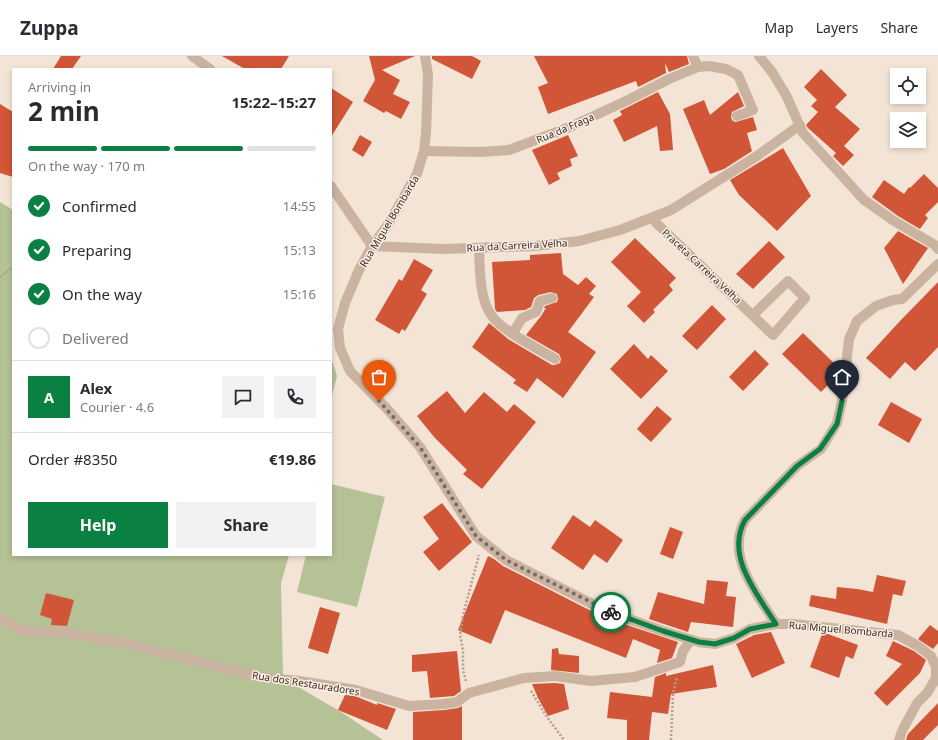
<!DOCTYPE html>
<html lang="en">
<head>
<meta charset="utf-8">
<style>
  body { margin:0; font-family:"Noto Sans",sans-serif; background:#f2f2f3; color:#2b2b33; height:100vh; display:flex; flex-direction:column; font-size:15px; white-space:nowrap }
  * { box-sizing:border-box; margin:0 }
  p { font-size:13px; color:#7c7c81 }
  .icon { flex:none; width:22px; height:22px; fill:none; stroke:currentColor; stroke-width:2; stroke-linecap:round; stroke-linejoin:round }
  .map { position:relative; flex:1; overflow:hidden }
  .drawer { position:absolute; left:12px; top:12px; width:320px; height:488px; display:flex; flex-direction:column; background:#fff; border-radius:0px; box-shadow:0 2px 6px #0003 }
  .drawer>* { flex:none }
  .controls { position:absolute; left:890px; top:12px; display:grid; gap:8px }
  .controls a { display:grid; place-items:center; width:36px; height:36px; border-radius:0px; background:#fff; box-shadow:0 2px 6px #0003; font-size:20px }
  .pin { position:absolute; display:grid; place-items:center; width:34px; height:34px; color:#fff; margin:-41px -17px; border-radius:50% 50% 50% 0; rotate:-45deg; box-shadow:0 0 4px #0007 }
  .pin .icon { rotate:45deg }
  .courier { position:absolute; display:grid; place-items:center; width:40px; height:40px; margin:-20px; border:3px solid #0b8043; border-radius:50%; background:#fff; color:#222; box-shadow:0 1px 5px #0007 }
  .summary em { font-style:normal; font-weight:700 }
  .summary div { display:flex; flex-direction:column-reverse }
  .summary { display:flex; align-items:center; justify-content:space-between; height:68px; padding:0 16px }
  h1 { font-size:26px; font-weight:700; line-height:30px }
  .bar { display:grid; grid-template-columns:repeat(4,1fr); gap:6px 4px; align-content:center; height:48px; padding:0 16px }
  .bar i { height:5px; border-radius:3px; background:#e1e1e2 }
  .bar .active { background:#0b8043 }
  .bar p { grid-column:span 4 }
  .line { display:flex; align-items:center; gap:10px; padding:0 16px; border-top:1px solid #e1e1e2 }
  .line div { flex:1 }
  .round { display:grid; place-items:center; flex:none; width:42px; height:42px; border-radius:0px; background:#f2f2f3 }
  ol { padding:0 16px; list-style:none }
  li { display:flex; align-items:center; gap:12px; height:44px }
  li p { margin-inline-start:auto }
  li .icon { padding:4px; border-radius:50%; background:#0b8043; color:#fff; stroke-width:4 }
  li:last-child { color:#7c7c81 }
  li i { width:22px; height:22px; border:2px solid #e1e1e2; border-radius:50% }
  .button { display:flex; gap:8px; margin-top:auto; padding:8px 16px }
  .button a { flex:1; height:46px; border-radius:0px; background:#0b8043; color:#fff; font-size:16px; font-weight:700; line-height:46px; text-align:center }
  .button a+a { background:#f2f2f3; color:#2b2b33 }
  header { display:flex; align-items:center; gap:24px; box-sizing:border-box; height:56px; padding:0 20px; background:#fff; border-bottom:1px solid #e1e1e2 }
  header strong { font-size:19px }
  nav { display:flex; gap:22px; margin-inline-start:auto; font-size:14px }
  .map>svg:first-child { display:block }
</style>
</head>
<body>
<header>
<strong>Zuppa</strong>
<nav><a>Map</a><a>Layers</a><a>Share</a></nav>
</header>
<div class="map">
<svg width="938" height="684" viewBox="0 0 938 684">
  <rect width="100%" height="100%" fill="#f3e4d6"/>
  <g fill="#b5c295">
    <polygon points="0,146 13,154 13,499 289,499 281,527 283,622 341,656 383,684 0,684"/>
    <polygon points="331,301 337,320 331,343"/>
    <polygon points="331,428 385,441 357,551 297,536 306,499 331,499"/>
  </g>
  <g fill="#d05637">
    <polygon points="61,0 81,0 72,13 53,13"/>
    <polygon points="222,0 289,0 281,13 245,13"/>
    <polygon points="369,0 415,0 382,14 400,24 393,38 410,46 401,63 386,55 384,57 363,45 375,24"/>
    <polygon points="432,0 472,0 481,5 472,23 432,3"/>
    <polygon points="534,0 687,0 689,8 669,16 665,7 666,17 638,31 636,25 548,58 538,31 548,27"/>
    <polygon points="821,13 847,39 835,51 860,73 844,90 854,99 843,110 833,100 836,97 808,72 806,69 818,56 811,50 817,44 804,31"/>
    <polygon points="331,32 353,46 331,81"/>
    <polygon points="658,36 670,58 673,94 660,95 657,70 624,86 613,64 622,59 620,55"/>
    <polygon points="738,36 744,50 732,56 731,62 733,65 736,66 753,61 757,74 747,77 752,95 724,113 710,118 683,53 704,44 710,59"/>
    <polygon points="0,48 13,56 13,121 0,117"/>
    <polygon points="360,79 372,86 363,101 352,94"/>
    <polygon points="568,79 578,100 570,103 572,110 557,117 560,123 549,129 532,94"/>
    <polygon points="783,92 811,140 777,175 739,139 730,124"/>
    <polygon points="924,118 938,132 938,146 925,159 928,162 920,173 898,160 872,141 884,124 904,138 909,131 910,132"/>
    <polygon points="898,175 928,192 903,228 884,192"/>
    <polygon points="635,182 676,222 669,229 673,234 653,254 655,256 644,267 627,250 641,236 611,206"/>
    <polygon points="769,185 785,201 753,233 736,218"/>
    <polygon points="561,197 563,218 578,229 586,221 596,230 589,238 594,241 568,276 596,296 563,342 537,322 527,336 513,327 516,324 472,291 489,267 508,283 552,309 555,309 560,307 561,303 559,298 526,279 541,260 546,252 544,252 545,250 557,246 558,243 557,238 551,236 538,239 534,242 531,251 525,254 497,256 495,253 492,206 530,204 530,199"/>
    <polygon points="414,203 433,214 421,234 427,238 405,275 402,273 399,278 375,264 399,223 402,225"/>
    <polygon points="938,226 938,291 915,315 905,306 890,323 866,302 900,265"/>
    <polygon points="712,249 726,263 697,294 682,280"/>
    <polygon points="803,277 839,312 839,318 821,336 782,298"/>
    <polygon points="634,288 648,303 651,299 668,315 641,343 610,313"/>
    <polygon points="755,294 769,308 743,335 729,321"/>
    <polygon points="447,335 465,357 484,336 507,356 514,348 536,366 482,433 463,418 467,414 435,382 417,360"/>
    <polygon points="891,346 922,363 909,387 878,369"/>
    <polygon points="657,350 672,363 651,386 637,373"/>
    <polygon points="442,447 472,486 439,515 423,496 439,483 423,461"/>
    <polygon points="573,459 590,471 595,464 623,484 607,507 594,498 583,514 551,492"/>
    <polygon points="670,471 683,476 673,503 660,498"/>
    <polygon points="488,500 494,503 503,510 603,561 678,586 672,602 657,607 660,594 633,583 626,602 505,554 491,588 458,574"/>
    <polygon points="877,519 906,525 902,540 893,538 887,568 809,550 811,539 836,543 837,531 857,533 873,536"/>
    <polygon points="707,524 728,526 726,540 736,541 733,571 691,566 688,576 649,563 658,536 704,548"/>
    <polygon points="46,537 74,544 67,570 51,569 52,563 40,559"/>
    <polygon points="320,551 340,557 328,598 308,592"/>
    <polygon points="930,569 938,575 938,587 933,593 918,583"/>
    <polygon points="771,576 785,607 752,622 736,588 754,579"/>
    <polygon points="822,578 828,578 858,589 853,603 846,600 839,622 810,611"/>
    <polygon points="893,585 914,595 926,604 920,617 887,650 874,637 902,608 886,600"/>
    <polygon points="558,592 559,598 579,600 579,617 551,614 552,593"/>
    <polygon points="457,595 461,635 454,640 430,642 427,615 412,616 412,599"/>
    <polygon points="713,609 717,631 671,638 668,658 652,656 649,684 627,684 627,664 607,662 610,636 652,641 655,621 666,617 666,620"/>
    <polygon points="555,627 564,628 569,653 548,660 538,642 532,628"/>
    <polygon points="345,639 355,640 377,649 377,647 396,653 387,674 338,654"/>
    <polygon points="938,647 938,669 923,684 906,684 908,678"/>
    <polygon points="462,650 462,684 413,684 413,656 444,654 458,652"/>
  </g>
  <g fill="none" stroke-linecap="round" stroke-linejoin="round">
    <g stroke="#b79d8c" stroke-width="2.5" stroke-dasharray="2 2" stroke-linecap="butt">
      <polyline points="0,221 13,211"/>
      <polyline points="466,625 463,614 463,594 460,579 463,559 479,499"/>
      <polyline points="531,635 547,661 564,684"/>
      <polyline points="671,684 673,637 677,621"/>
    </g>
    <g stroke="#cbb3a1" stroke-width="10">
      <polyline points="192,0 210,13"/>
      <polyline points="425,0 428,19 426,77 424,95 417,118 387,170 372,190 359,214 345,247 338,273 340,292 350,315 389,355 420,391 476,480 506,504 606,555 663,575 699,586 715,588 734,582 750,573 776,568 793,568 898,579 918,590 931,600 936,611 936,622 927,637 917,647 902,675 899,684"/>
      <polyline points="693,0 698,11"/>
      <polyline points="759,0 772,16 786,39 803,77 864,144 894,165 935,189 938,193"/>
      <polyline points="424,95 481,96 509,94 570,71 628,44 669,23 698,11 709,10 726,13 738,19 753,54 737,60"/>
      <polyline points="331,130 372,190"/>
      <polyline points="651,162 773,279 805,242 788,225 753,259"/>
      <polyline points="372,190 443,193 535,190 579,185 620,174 671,154 757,100 800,69"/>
      <path d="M479,192C480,212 479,244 492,260C502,275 539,293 555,303"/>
      <polyline points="513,277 522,262 536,256 540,245 552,242"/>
      <polyline points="0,562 22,575 63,576 119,586 259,621 300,625 356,634 409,650 443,648 457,646 469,637 524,622 555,620 591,625 635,621 680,606 683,595 691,584"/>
      <path d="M776,568C757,538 725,500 745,464L797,410L821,393L837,367L842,345L849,283L857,265L876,250L893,244L902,243L938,208"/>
    </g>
  </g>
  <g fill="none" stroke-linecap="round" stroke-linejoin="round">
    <polyline stroke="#786a63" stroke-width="4" stroke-dasharray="0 7.2" points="379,345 420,391 476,480 506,504 611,556"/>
    <path stroke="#0b8043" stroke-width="5" d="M611,556L663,575L699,586L715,588L734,582L750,573L776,568C757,538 725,500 745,464L797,410L820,393L837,368L842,345"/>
  </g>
  <g text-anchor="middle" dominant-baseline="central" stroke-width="3" stroke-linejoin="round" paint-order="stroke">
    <g font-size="10" fill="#352925" stroke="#faeee2">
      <text transform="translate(565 72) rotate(-23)">Rua da Fraga</text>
      <text transform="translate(389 165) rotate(-59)">Rua Miguel Bombarda</text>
      <text transform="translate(517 189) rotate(-3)">Rua da Carreira Velha</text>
      <text transform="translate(702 210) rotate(43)">Praceta Carreira Velha</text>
      <text transform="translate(841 573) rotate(5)">Rua Miguel Bombarda</text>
      <text transform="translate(306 627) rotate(9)">Rua dos Restauradores</text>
    </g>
  </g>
</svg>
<div class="controls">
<a><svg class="icon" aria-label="locate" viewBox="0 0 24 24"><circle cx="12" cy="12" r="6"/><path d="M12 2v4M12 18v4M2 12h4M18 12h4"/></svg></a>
<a><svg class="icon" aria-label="layers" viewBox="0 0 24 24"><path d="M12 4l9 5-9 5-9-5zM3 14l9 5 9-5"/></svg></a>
</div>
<div class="pin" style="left:379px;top:345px;background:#ea580c"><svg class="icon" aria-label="bag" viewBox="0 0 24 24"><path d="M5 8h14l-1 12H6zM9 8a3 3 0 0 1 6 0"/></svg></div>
<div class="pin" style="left:842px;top:345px;background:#1f2937"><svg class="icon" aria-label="home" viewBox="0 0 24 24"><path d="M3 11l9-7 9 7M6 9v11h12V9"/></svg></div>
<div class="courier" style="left:611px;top:556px"><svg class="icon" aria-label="bike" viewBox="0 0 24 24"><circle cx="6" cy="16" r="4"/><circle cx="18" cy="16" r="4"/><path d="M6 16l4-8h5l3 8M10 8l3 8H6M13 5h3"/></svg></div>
<section class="drawer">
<div class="summary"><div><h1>2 min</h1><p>Arriving in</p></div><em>15:22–15:27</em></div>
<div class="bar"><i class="active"></i><i class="active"></i><i class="active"></i><i></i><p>On the way · 170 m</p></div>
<ol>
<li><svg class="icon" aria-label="check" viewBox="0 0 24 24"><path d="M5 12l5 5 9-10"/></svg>Confirmed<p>14:55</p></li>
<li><svg class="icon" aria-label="check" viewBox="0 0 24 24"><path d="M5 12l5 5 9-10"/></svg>Preparing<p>15:13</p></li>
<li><svg class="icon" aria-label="check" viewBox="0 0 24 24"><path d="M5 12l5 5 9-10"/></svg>On the way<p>15:16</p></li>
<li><i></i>Delivered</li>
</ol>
<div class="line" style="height:72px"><b class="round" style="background:#0b8043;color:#fff">A</b><div><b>Alex</b><p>Courier · 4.6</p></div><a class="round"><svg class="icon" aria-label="chat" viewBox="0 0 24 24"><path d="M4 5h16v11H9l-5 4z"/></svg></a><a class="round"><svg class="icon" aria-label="phone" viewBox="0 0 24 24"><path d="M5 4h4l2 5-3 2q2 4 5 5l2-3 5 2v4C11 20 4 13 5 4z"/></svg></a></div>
<div class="line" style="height:52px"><div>Order #8350</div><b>€19.86</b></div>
<div class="button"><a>Help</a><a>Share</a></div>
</section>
</div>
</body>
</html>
